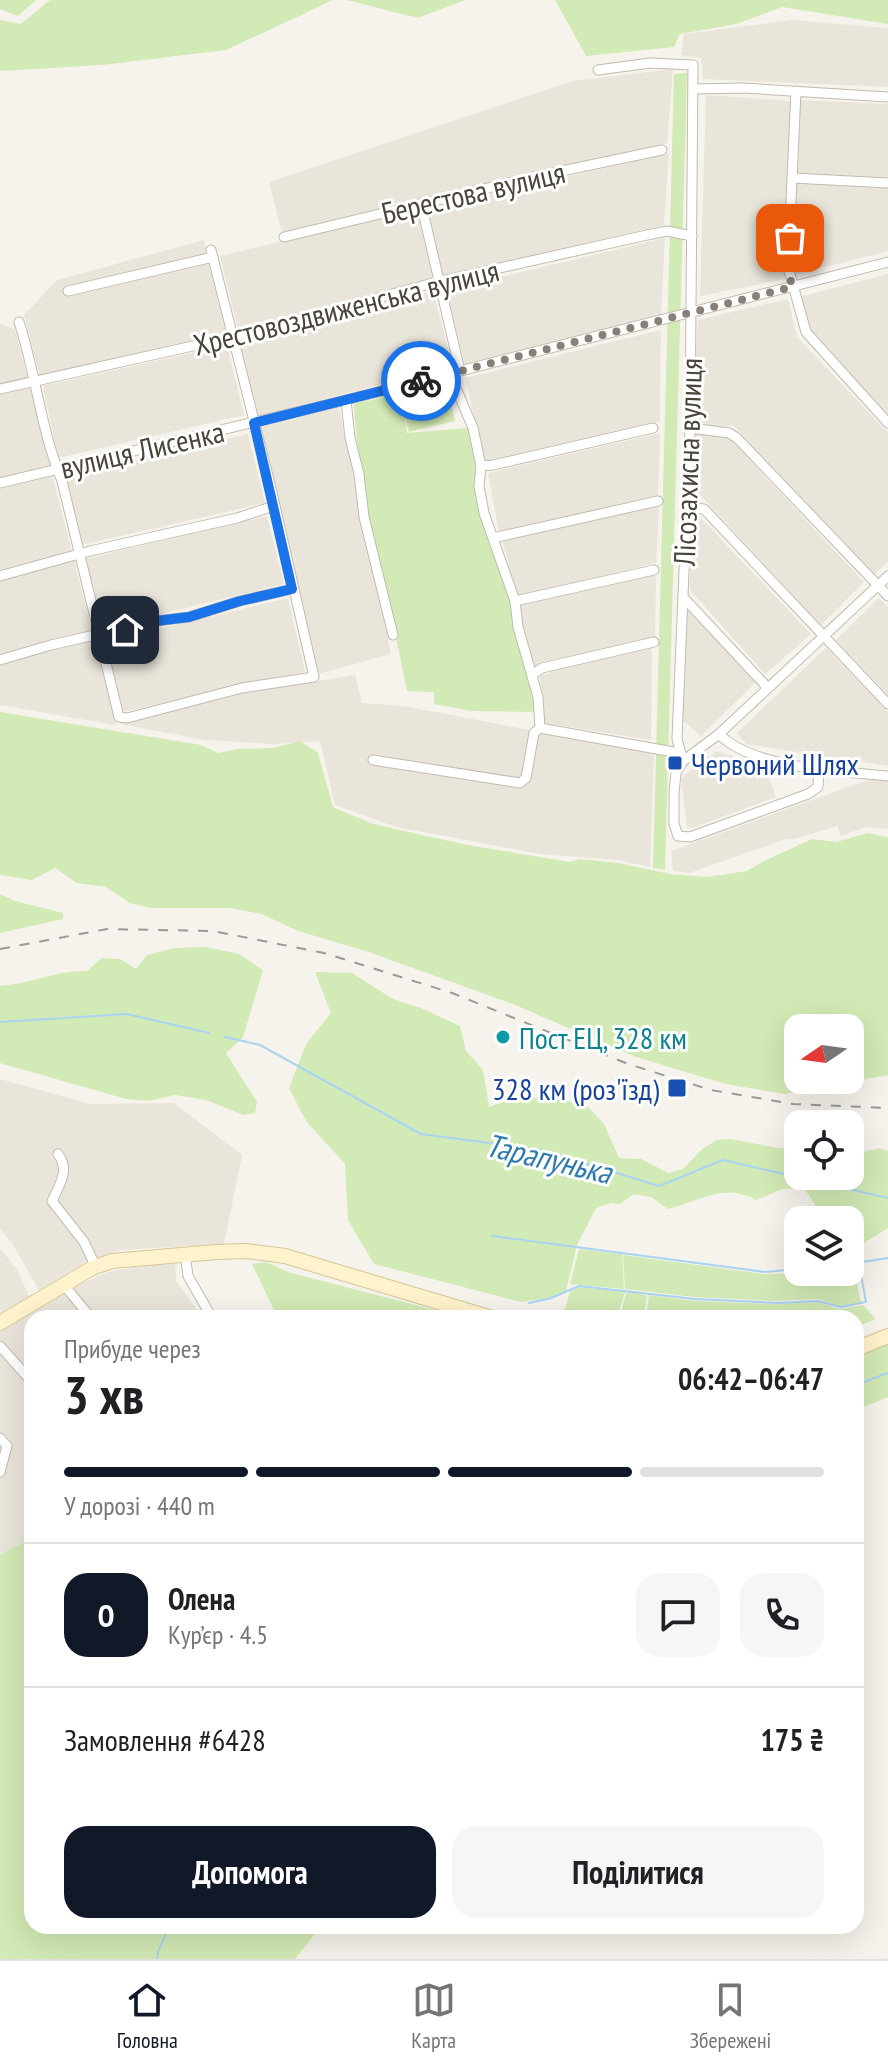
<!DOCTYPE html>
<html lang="uk">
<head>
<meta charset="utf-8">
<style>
  body { margin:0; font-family:"PT Sans Narrow",sans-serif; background:#f6f6f6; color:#202124; height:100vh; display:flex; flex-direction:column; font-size:30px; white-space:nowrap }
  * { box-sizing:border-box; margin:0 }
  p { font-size:26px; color:#757577 }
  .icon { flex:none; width:44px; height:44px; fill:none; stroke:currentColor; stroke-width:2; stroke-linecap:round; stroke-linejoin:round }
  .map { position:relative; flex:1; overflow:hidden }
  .side { position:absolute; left:24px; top:1310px; width:840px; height:624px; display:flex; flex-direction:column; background:#fff; border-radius:24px; box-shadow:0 8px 32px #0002 }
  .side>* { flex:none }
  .needle { width:52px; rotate:257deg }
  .controls { position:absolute; left:784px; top:1014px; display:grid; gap:16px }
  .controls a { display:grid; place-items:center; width:80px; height:80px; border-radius:16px; background:#fff; box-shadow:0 8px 32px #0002; font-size:40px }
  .pin { position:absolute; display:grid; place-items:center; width:68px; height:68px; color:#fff; margin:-34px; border-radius:16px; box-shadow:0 4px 12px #0006 }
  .courier { position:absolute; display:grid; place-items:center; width:80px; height:80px; margin:-40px; border:6px solid #1a73e8; border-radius:50%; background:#fff; color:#222; box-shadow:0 2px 10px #0007 }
  .headline em { font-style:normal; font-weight:700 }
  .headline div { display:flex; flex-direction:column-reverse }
  .headline { display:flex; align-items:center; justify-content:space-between; height:136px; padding:0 40px }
  h1 { font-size:52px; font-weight:700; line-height:60px }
  .bar { display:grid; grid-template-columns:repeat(4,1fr); gap:12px 8px; align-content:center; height:96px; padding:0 40px }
  .bar i { height:10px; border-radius:6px; background:#e0e0e0 }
  .bar .current { background:#111827 }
  .bar p { grid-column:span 4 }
  .line { display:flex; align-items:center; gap:20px; padding:0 40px; border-top:2px solid #e0e0e0 }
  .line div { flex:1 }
  .round { display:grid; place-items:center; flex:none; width:84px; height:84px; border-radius:24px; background:#f6f6f6 }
  .action { display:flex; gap:16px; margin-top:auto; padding:16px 40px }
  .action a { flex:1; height:92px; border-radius:24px; background:#111827; color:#fff; font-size:32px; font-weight:700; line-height:92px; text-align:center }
  .action a+a { background:#f6f6f6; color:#202124 }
  .dock { display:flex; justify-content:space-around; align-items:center; height:112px; border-top:2px solid #e0e0e0; background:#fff; font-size:22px; color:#757577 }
  .dock a { display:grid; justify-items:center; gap:4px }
  .dock .current { color:#111827 }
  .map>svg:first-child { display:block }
</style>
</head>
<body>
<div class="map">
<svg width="888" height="1959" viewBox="0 0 888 1959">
  <rect width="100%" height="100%" fill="#f6f3ec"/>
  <g fill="#eae5da">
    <polygon points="792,20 888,28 888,87 703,79 701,58 681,55 684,34"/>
    <polygon points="673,69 667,143 282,233 269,182 573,81"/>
    <polygon points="706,95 791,101 785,279 700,296"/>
    <polygon points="800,100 888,104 888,178 798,174"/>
    <polygon points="669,154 664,225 442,277 428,207"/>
    <polygon points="797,183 888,187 888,251 793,275"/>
    <polygon points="417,209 433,279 238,330 220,256"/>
    <polygon points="665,238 661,316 465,365 446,290"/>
    <polygon points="204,240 227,332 40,376 24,315 57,280"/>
    <polygon points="888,274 888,418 809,333 799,297"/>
    <polygon points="433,291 453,366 258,416 239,340"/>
    <polygon points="788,299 797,337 888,433 888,561 874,575 733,425 725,427 693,424 698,320"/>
    <polygon points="0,324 15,329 116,725 0,705"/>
    <polygon points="661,330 660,421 485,461 465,378"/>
    <polygon points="227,345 244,415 58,458 43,386"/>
    <polygon points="339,408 391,654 318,674 260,426"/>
    <polygon points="660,433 658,496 499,532 488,473"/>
    <polygon points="694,433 729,438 864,582 821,625 701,496 692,492"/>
    <polygon points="248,434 265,503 81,545 65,477"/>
    <polygon points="659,506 656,563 518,596 502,540"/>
    <polygon points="690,515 700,517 811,634 765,674 690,590"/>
    <polygon points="267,516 284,584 100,629 85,559"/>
    <polygon points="656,574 655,638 541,662 532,669 518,606"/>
    <polygon points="288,598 305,672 122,712 105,642"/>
    <polygon points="879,598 888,607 888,695 836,640"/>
    <polygon points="686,608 757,681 701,736 680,718"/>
    <polygon points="652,648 651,740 545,723 540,676 568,666"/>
    <polygon points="826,648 888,712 888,766 746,744 737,733"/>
    <polygon points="355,675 362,703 404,706 654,754 650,867 619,860 541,854 396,827 335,805 320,741 272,744 205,740 120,724 240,694"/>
    <polygon points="715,751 765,766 776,797 692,828 687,827 681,779 703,757 712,756"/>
    <polygon points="873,778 888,780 888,829 866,827 841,836 837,826 794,839 786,839 689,873 673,871 671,851"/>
    <polygon points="0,1079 90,1104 174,1103 242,1155 224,1244 120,1250 85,1262 39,1290 12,1243 0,1229"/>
    <polygon points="0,1248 17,1270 30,1298 0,1318"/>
    <polygon points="175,1259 176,1281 203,1318 32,1318 32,1508 25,1513 27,1540 0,1555 0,1329 52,1297 108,1272"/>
  </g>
  <g fill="#d2eab5" fill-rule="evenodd">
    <polygon points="0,0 36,0 18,16 0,9"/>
    <polygon points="50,0 333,0 226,50 102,65 0,71 0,20 21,24"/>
    <polygon points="347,0 465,0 418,18"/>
    <polygon points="555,0 888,0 888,24 782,7 736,24 680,34 674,47 586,56"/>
    <polygon points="687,73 665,870 653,868 674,74"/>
    <path d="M447,386L455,421L409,432L401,401L407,433L467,428L476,465V493L512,602L533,687L534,712L472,711L434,704V692L407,691C389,595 359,502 354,404L399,394L400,397Z"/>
    <path d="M0,712L201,745L218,753L239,749L273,748L300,741L318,753L333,807L373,824L467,845L570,862L580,859L618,863L670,874L707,877L747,871L764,861L812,839L836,842L868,833L888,837V1075L785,1094L726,1084L636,1057L513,1004L366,951L298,931L262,914L230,908H150L130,903L106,887L77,883L55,868L32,880L0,875ZM798,1028H850V1080H798Z"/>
    <polygon points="0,894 15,901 63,913 63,919 0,933"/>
    <path d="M206,947L239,954L263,970L243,1037L226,1053L257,1102L255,1113L244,1115L206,1100L175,1095L149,1101L126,1099L0,1063V986C30,984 57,970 87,971L102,958L120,959L136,969L147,955L175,948Z"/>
    <path d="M315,972L352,973L393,999L421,1008L460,1026L466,1051L483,1070L489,1107L515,1098H558L588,1107L604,1124L619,1158L641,1159L668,1173L683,1169L702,1149L717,1140L730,1139L779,1148H798V1176H850V1153L854,1154L880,1148L888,1151V1228L856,1248H850V1220H813L815,1205L804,1188L783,1189L756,1200C724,1182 700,1201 668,1209L651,1197L634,1194L620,1204L611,1203L596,1208L577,1245L566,1291L551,1297L522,1302L374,1264L348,1220L345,1164L306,1121L289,1088L306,1044L331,1013Z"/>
    <polygon points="579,1249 622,1254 624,1289 570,1284"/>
    <polygon points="623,1255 764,1274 850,1272 850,1269 854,1269 861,1303 839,1306 817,1299 777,1301 695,1297 625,1289"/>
    <polygon points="266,1262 291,1273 447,1313 448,1318 278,1318 252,1264"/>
    <polygon points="579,1287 625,1292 617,1318 587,1318 564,1312 570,1292"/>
    <polygon points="627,1292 647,1295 644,1316 649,1318 619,1318"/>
    <polygon points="649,1295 694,1301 777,1304 817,1302 840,1309 863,1305 876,1319 856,1327 856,1318 658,1318 646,1315"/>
    <polygon points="888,1340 888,1397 856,1410 856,1352"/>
    <polygon points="32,1508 32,1926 321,1926 295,1959 0,1959 0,1555 27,1540 25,1513"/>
  </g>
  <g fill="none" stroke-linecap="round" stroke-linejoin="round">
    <g stroke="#a9d4f2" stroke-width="2">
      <polyline points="0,1022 127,1014 209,1033"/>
      <polyline points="225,1037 260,1045 421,1134 543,1150 659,1186 723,1160 888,1198"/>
      <polyline points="492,1236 765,1272 798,1269"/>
      <polyline points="850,1264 888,1258"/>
      <polyline points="529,1303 551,1298 579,1286 695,1299 780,1303 817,1301 841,1307 866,1302 859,1263"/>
      <polyline points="856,1385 888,1373"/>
      <polyline points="157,1959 158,1952 169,1926"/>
    </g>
    <g stroke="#c2bbae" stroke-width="11">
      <g id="street">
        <polyline points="598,70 650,63 693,65 690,428 677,739 683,761"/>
        <polyline points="693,89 743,88 888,97"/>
        <polyline points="796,91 788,267 806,332 888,423"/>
        <polyline points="792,178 888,183"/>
        <polyline points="421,203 460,371"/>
        <polyline points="284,237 533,177 662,150"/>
        <polyline points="68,291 213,257"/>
        <path d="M19,322C36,374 41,431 62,481L119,717L127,718L242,688L314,677L271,488L211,250"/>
        <polyline points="450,374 473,428 481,466 479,486 484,513 515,601 518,627 538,697 540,728"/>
        <polyline points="0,389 233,337 437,282 647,235 667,231 692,236"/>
        <polyline points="346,400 350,438 359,474 364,517 393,635"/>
        <polyline points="690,428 729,433 737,438 888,596"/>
        <polyline points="481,466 493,465 653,428"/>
        <polyline points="0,483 346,400 888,262"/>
        <polyline points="688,507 704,509 888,704"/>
        <polyline points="493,538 658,501"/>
        <polyline points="0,576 90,551 237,518 274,506"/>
        <polyline points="683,597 767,687"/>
        <polyline points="515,601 654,570"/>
        <polyline points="0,660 51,645 156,621 189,617 240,601 292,589"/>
        <polyline points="532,675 542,668 654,642"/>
        <path d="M719,734C753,769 841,771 888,776"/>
        <polyline points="373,760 520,783 526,778 534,733 540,728 679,753"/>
        <polyline points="819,768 818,787 808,794 690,837 678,836 674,824 674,793 676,773 683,761 719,734 888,576"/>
        <path d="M58,1154C70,1170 60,1184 52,1201L84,1242L96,1267"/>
        <polyline points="185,1254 188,1276 212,1318"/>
        <polyline points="64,1285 91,1318"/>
        <polyline points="0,1346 32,1382"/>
        <polyline points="0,1438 7,1446 0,1472"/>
      </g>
    </g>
    <g stroke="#d6c79b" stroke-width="16">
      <g id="secondary">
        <polyline points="0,1323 92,1268 112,1261 216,1252 246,1251 285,1256 492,1318"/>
        <polyline points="856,1349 888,1336"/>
      </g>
    </g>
    <use href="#street" stroke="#fff" stroke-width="9"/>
    <use href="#secondary" stroke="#fff3cd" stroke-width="14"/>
    <polyline stroke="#9a9a9a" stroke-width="2" stroke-dasharray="10 10" stroke-linecap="butt" points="0,949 107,929 213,931 324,953 452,993 628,1064 711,1090 793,1104 888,1108"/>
  </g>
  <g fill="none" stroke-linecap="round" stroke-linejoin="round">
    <polyline stroke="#878178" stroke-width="8" stroke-dasharray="0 14.4" points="421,381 792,287 788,267 790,238"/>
    <polyline stroke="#1a73e8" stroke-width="10" points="125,630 156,621 189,617 240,601 292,589 254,423 421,381"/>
  </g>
  <g fill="#1a4fb4" stroke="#fff" stroke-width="3">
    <rect x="667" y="755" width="16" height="16" rx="4"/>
    <rect x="667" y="1078" width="20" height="20" rx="4"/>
  </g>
  <circle fill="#0f9aa8" stroke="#fff" stroke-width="3" cx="503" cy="1037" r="8"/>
  <g text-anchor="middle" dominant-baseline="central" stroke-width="6" stroke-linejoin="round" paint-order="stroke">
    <g font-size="30" fill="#4b4439" stroke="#fff">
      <text transform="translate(473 192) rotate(-13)">Берестова вулиця</text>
      <text transform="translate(346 307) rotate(-14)">Хрестовоздвиженська вулиця</text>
      <text transform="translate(142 449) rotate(-13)">вулиця Лисенка</text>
      <text transform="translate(687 462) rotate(-88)">Лісозахисна вулиця</text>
    </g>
    <g font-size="30" fill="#164399" stroke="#fff" text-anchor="start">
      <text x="691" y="763">Червоний Шлях</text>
      <text x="659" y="1088" text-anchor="end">328 км (роз'їзд)</text>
    </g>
    <g font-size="30" fill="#0d838f" stroke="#fff" text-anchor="start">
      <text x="519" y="1037">Пост ЕЦ, 328 км</text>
    </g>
    <g font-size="32" font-style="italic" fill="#2e7ab2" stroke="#fff">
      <text transform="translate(549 1158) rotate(13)">Тарапунька</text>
    </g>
  </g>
</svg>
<div class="controls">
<a><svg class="needle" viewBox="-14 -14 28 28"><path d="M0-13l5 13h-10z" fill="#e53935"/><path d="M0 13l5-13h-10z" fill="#757577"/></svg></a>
<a><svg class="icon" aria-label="locate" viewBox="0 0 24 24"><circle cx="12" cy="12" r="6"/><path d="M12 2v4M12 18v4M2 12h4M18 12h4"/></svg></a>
<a><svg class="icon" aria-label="layers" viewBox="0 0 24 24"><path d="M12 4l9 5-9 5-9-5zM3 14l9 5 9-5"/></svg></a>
</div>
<div class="pin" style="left:790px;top:238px;background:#ea580c"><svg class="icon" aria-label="bag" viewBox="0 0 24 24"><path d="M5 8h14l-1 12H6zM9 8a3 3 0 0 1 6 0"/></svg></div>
<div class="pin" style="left:125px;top:630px;background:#1f2937"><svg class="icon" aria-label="home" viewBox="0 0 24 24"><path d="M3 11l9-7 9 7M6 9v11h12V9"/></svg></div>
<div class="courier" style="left:421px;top:381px"><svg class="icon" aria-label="bike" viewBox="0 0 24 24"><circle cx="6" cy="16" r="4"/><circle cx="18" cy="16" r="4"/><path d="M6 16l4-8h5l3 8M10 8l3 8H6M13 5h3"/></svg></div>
<section class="side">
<div class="headline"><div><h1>3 хв</h1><p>Прибуде через</p></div><em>06:42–06:47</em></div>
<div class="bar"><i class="current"></i><i class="current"></i><i class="current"></i><i></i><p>У дорозі · 440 m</p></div>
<div class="line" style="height:144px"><b class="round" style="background:#111827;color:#fff">О</b><div><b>Олена</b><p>Кур’єр · 4.5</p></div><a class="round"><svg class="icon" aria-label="chat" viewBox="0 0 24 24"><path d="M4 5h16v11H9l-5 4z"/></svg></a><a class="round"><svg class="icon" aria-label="phone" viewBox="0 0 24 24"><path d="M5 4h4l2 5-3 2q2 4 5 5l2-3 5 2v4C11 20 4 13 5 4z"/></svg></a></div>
<div class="line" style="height:104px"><div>Замовлення #6428</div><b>175 ₴</b></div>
<div class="action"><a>Допомога</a><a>Поділитися</a></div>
</section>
</div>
<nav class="dock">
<a class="current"><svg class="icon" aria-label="home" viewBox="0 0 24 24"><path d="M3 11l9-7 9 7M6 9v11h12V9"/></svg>Головна</a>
<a><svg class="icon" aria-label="map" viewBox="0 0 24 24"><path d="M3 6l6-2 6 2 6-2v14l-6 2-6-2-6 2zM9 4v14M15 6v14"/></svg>Карта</a>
<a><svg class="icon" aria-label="saved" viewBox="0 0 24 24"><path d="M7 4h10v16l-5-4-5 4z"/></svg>Збережені</a>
</nav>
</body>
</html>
